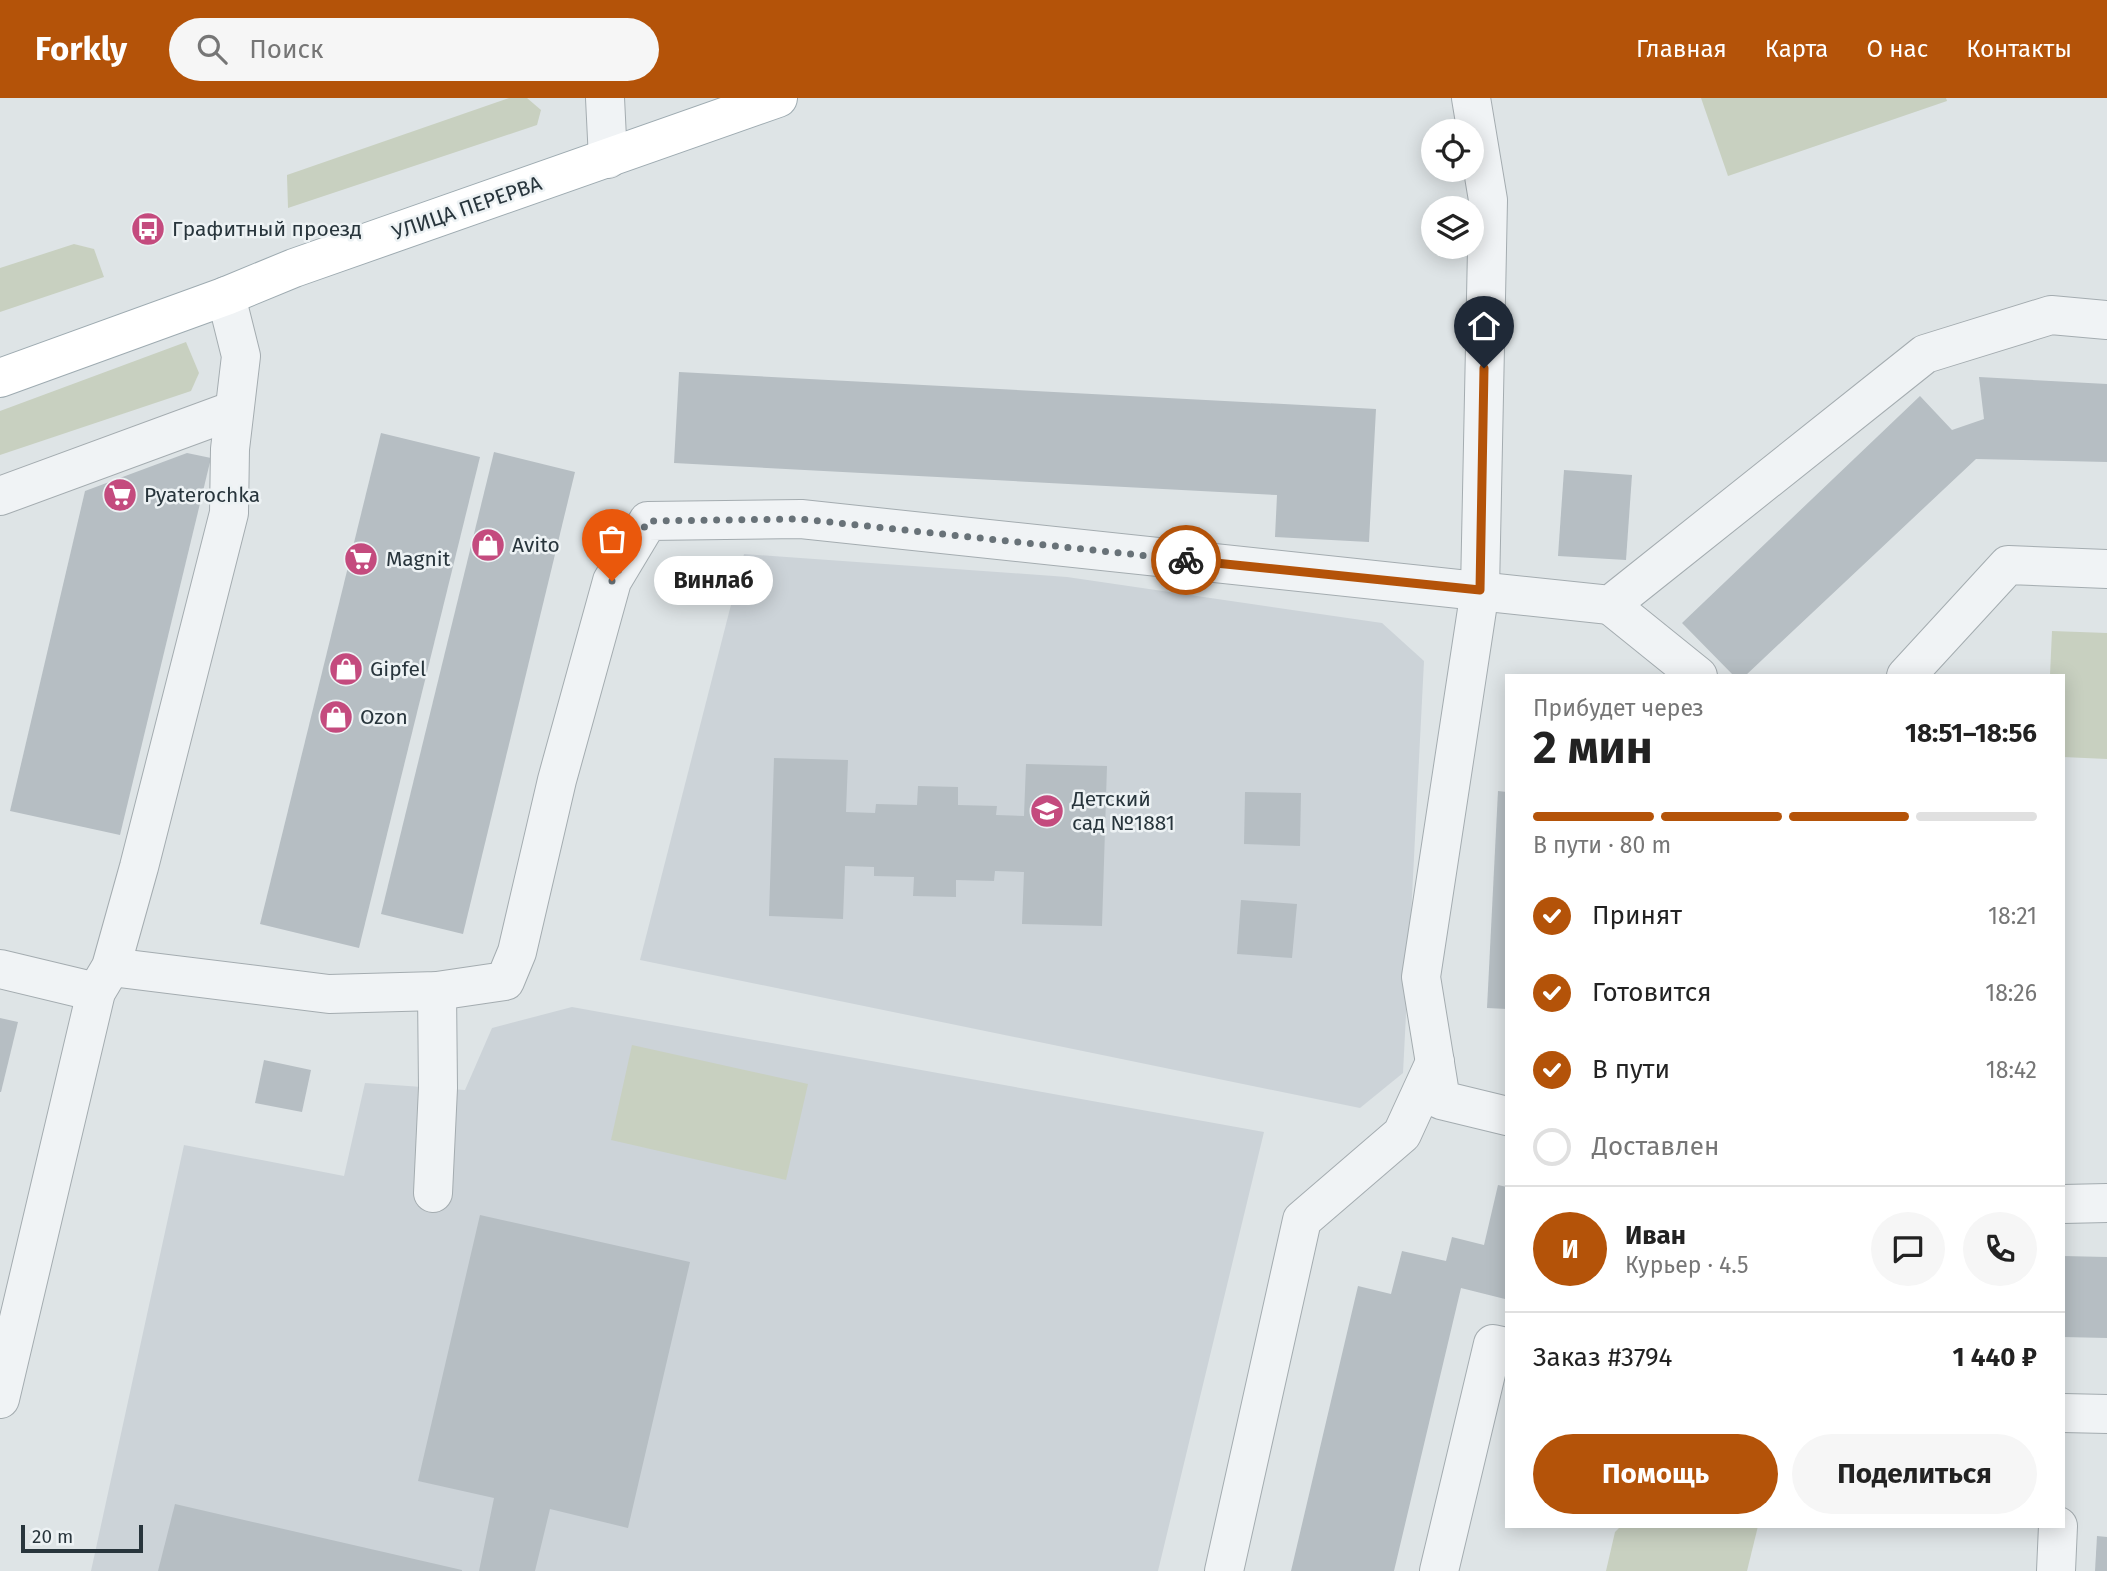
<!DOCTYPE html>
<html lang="ru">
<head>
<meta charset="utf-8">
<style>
  body { margin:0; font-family:"Fira Sans",sans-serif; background:#f6f6f6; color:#222; height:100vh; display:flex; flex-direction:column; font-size:26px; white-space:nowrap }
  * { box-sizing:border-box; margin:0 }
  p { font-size:23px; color:#767676 }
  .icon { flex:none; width:38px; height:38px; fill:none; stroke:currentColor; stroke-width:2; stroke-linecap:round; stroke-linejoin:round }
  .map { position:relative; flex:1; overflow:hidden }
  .drawer { position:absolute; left:1505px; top:576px; width:560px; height:854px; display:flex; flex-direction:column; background:#fff; border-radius:0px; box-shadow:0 4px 18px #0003 }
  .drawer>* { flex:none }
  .tools { position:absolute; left:1421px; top:21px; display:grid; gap:14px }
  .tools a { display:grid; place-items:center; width:63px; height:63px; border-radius:50%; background:#fff; box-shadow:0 4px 18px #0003; font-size:35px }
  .scale { position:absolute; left:21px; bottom:18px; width:122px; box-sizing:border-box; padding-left:7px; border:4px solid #28353c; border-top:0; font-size:19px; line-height:24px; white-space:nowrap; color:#28353c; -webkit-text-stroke:5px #edf2f4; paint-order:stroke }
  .pin { position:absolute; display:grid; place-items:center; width:60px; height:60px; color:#fff; margin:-72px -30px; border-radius:50% 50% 50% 0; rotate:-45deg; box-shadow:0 0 7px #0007 }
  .pin .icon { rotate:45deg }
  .courier { position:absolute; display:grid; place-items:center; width:70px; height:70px; margin:-35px; border:5px solid #b45309; border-radius:50%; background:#fff; color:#222; box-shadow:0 2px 9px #0007 }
  .bubble { position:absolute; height:49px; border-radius:24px; background:#fff; box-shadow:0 4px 18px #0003; font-size:23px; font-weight:700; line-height:49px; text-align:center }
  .headline em { font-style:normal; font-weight:700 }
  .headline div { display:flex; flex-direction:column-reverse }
  .headline { display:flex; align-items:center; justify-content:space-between; height:119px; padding:0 28px }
  h1 { font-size:46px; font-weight:700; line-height:52px }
  .bar { display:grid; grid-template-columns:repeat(4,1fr); gap:10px 7px; align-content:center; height:84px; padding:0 28px }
  .bar i { height:9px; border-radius:5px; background:#e0e0e0 }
  .bar .current { background:#b45309 }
  .bar p { grid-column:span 4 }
  .line { display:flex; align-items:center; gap:18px; padding:0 28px; border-top:2px solid #e0e0e0 }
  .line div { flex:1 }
  .round { display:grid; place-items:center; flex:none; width:74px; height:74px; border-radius:37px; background:#f6f6f6 }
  ol { padding:0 28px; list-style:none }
  li { display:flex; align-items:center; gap:21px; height:77px }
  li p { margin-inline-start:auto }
  li .icon { padding:7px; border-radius:50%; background:#b45309; color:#fff; stroke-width:4 }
  li:last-child { color:#767676 }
  li i { width:38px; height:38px; border:4px solid #e0e0e0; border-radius:50% }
  .primary-button { display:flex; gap:14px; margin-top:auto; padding:14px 28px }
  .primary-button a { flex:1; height:80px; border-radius:42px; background:#b45309; color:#fff; font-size:28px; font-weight:700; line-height:80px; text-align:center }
  .primary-button a+a { background:#f6f6f6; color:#222 }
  header { display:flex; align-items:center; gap:42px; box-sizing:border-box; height:98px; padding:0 35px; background:#b45309; color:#fff }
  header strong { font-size:33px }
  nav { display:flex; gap:38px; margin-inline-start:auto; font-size:24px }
  .search { width:490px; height:63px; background:#f6f6f6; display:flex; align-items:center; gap:18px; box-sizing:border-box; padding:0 24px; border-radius:38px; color:#767676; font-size:26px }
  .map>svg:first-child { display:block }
</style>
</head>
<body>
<header>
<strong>Forkly</strong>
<div class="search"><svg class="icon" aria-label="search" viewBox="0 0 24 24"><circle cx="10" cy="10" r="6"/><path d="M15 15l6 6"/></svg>Поиск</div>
<nav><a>Главная</a><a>Карта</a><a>О нас</a><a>Контакты</a></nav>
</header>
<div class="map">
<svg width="2107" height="1473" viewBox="0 0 2107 1473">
  <rect width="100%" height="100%" fill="#dee4e6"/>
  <g fill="#ccd3d8">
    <polygon points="744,456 1067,479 1382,525 1424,563 1403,975 1360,1010 640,862"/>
    <polygon points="572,909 1264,1034 1158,1473 91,1473 184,1047 344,1078 365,985 465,992 492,930"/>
  </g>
  <g fill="#c8d0c0">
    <polygon points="509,0 527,0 541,12 537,27 288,110 287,77"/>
    <polygon points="1701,0 1946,0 1947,3 1728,78"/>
    <polygon points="74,146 94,151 104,179 0,214 0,170"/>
    <polygon points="186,244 199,275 191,293 0,357 0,313"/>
    <polygon points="2052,533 2107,535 2107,661 2063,659 2063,578 2050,577"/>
    <polygon points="632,947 808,986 786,1082 611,1042"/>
    <polygon points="1621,1428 1758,1428 1747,1473 1606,1473 1615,1434"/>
  </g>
  <g fill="#b6bec3">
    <polygon points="679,274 1376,311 1369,444 1275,439 1277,397 674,365"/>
    <polygon points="1979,279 2107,286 2107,364 1976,361 1745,578 1734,578 1682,525 1920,298 1952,332 1984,321"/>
    <polygon points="381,335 480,359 359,850 260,826"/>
    <polygon points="494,354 575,374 463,836 381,816"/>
    <polygon points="187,355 211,360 120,737 10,713 85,393"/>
    <polygon points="1564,372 1632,377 1626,462 1558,458"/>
    <polygon points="774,660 848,662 846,714 875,715 876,706 917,707 918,688 958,689 958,707 997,708 996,717 1024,718 1026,666 1107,668 1102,828 1022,826 1024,774 995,773 994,783 956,782 956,799 913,798 914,779 874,778 874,769 845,768 843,821 769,818"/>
    <polygon points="1498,693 1507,694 1507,911 1487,910"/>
    <polygon points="1245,694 1301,695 1300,748 1244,746"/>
    <polygon points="1241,802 1297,806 1292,860 1237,856"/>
    <polygon points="0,920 18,924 1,994 0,994"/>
    <polygon points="264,962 311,972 302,1014 255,1005"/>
    <polygon points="1498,1087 1507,1089 1505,1201 1461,1190 1394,1473 1291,1473 1358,1188 1391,1196 1402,1153 1446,1163 1452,1139 1484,1147"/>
    <polygon points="480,1117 690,1164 628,1430 550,1411 535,1473 479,1473 494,1400 418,1383"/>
    <polygon points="2063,1158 2107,1159 2107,1240 2063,1239"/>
    <polygon points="175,1406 462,1472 462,1473 158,1473"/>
    <polygon points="2097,1438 2107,1439 2107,1473 2095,1473"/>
  </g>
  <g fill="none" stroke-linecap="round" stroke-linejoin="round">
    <g stroke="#a4acb0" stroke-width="40">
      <g id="minor">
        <polyline points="605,0 608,61"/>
        <polyline points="1471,0 1488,102 1480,492 1421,879 1441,1002 1507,1018"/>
        <polyline points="0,398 234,312"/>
        <polyline points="1610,507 1698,578"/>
        <polyline points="1906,578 2008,467 2107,471"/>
        <polyline points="111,869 329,896 437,893 505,883 517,854 557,682 612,483 648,423 801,421 1610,507 1925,256 2051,217 2107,222"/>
        <polyline points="0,871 96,894"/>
        <polyline points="433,1095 438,990 437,893"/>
        <polyline points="2063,1106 2107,1105"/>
        <polyline points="0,1301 96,894 111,869 139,769 229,415 230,351 241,258 226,198"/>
        <polyline points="2063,1315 2107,1316"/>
        <polyline points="1224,1473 1302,1122 1402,1036 1435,964"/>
        <polyline points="1439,1473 1493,1246 1507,1249"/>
        <polyline points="2056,1473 2058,1428"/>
      </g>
    </g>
    <g stroke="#9eabb1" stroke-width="40">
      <polyline id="major" points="0,280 226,198 294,170 778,0"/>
    </g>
    <use href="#minor" stroke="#f0f3f5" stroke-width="38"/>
    <use href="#major" stroke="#fff" stroke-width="38"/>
  </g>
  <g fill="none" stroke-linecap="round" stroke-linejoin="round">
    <polyline stroke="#687278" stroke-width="7" stroke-dasharray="0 12.6" points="612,483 648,423 801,421 1186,462"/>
    <polyline stroke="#b45309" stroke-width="9" points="1186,462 1480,492 1484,270"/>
  </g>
  <defs>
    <g id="bus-disc" transform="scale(1.75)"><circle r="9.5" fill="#c44b7e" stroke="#edf2f4"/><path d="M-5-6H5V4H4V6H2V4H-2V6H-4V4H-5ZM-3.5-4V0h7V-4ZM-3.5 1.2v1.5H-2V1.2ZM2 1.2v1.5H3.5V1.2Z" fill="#fff"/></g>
    <g id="supermarket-disc" transform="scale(1.75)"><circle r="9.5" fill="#c44b7e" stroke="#edf2f4"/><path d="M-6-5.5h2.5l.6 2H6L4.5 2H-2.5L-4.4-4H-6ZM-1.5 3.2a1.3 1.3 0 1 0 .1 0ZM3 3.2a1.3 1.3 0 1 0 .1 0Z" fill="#fff"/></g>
    <g id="shop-disc" transform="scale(1.75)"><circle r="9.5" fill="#c44b7e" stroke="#edf2f4"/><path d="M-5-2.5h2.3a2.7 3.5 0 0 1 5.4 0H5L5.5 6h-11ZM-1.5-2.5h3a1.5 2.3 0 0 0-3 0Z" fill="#fff"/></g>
    <g id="school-disc" transform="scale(1.75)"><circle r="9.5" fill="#c44b7e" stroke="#edf2f4"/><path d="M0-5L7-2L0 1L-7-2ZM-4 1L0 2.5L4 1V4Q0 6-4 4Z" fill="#fff"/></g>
  </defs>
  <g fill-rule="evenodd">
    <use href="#bus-disc" x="148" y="131"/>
    <use href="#supermarket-disc" x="120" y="397"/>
    <use href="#shop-disc" x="488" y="447"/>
    <use href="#supermarket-disc" x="361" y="461"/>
    <use href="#shop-disc" x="346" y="571"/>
    <use href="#shop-disc" x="336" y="619"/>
    <use href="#school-disc" x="1047" y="713"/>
  </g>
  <g text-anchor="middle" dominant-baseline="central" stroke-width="5" stroke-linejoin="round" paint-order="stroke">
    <g font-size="21" fill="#28353c" stroke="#edf2f4">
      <text transform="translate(467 110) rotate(-19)">УЛИЦА ПЕРЕРВА</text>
    </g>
    <g font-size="21" fill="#28353c" stroke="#edf2f4" text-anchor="start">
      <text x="172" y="131">Графитный проезд</text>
      <text x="144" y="397">Pyaterochka</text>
      <text x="512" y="447">Avito</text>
      <text x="386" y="461">Magnit</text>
      <text x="370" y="571">Gipfel</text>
      <text x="360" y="619">Ozon</text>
      <text x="1072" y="701">Детский<tspan x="1072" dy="24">сад №1881</tspan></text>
    </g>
  </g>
</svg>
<div class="tools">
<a><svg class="icon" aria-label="locate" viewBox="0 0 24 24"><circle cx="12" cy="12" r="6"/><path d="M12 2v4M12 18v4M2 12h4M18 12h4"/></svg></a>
<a><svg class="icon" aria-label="layers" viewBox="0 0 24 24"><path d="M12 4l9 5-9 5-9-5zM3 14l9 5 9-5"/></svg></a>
</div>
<div class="scale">20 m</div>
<div class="pin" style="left:612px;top:483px;background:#ea580c"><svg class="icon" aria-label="bag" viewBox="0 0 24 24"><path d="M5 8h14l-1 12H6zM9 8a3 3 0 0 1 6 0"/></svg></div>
<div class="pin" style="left:1484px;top:270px;background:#1f2937"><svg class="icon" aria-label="home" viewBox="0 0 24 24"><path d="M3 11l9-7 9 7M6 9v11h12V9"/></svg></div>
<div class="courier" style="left:1186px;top:462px"><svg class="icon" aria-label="bike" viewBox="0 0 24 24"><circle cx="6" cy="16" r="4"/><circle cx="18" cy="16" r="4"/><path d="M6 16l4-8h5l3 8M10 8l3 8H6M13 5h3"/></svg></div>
<div class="bubble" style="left:654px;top:458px;width:119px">Винлаб</div>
<section class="drawer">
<div class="headline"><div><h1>2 мин</h1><p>Прибудет через</p></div><em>18:51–18:56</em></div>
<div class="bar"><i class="current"></i><i class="current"></i><i class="current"></i><i></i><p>В пути · 80 m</p></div>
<ol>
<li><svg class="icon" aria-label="check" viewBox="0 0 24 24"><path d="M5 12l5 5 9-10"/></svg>Принят<p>18:21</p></li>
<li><svg class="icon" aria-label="check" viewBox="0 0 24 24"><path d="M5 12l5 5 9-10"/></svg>Готовится<p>18:26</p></li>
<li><svg class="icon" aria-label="check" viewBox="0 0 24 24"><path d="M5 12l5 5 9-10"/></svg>В пути<p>18:42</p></li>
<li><i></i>Доставлен</li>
</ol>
<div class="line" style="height:126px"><b class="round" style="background:#b45309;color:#fff">И</b><div><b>Иван</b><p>Курьер · 4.5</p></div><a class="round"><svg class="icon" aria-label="chat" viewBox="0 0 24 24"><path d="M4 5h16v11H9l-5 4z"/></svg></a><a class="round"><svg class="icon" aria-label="phone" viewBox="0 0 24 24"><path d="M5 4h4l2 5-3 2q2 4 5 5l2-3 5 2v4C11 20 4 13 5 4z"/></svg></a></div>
<div class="line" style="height:91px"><div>Заказ #3794</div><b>1 440 ₽</b></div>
<div class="primary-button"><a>Помощь</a><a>Поделиться</a></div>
</section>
</div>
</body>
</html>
